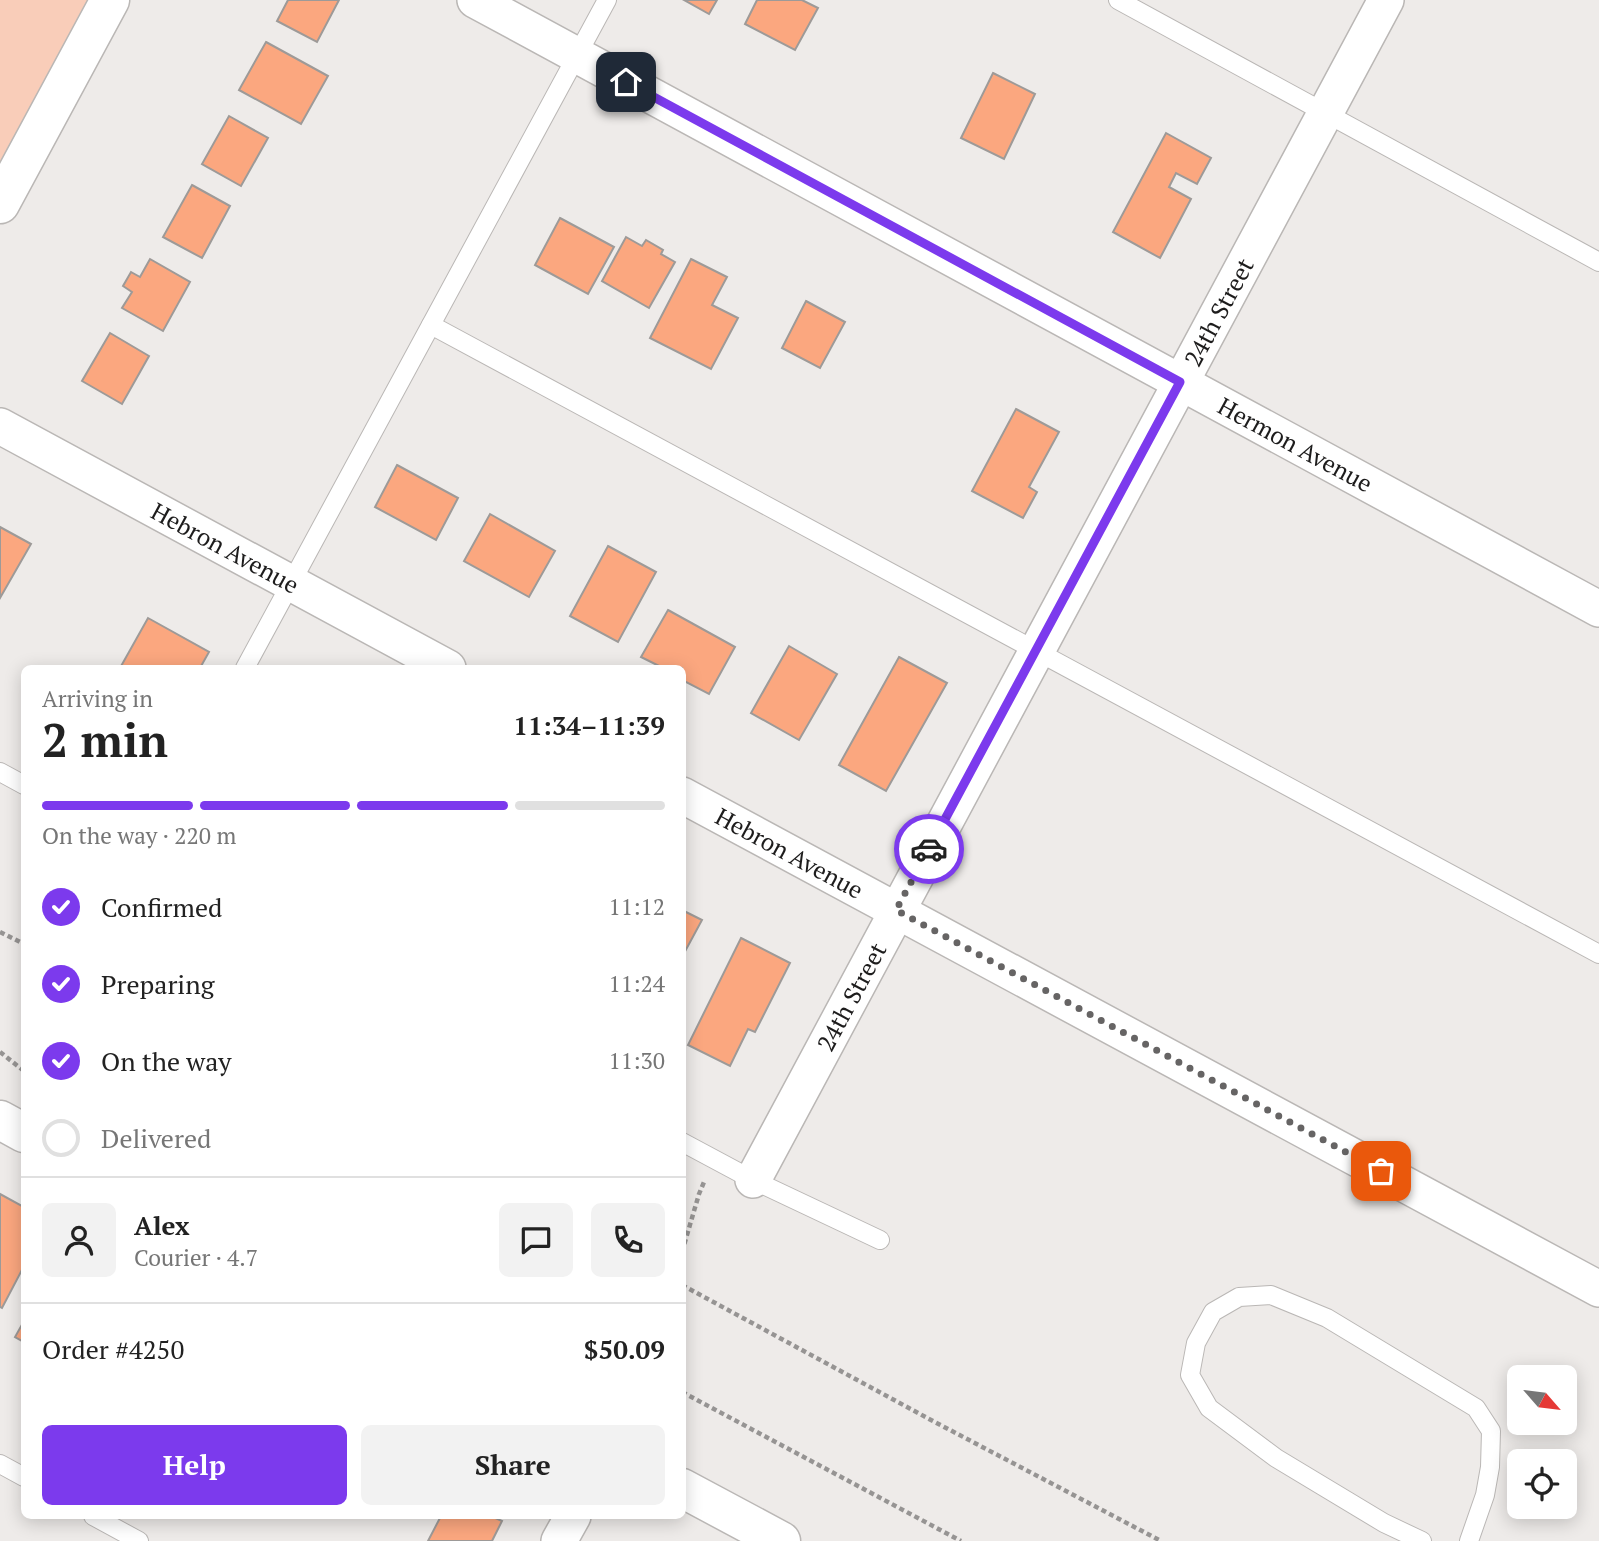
<!DOCTYPE html>
<html lang="en">
<head>
<meta charset="utf-8">
<style>
  body { margin:0; font-family:"PT Serif",serif; background:#f2f2f2; color:#222; height:100vh; display:flex; flex-direction:column; font-size:26px; white-space:nowrap }
  * { box-sizing:border-box; margin:0 }
  p { font-size:23px; color:#767676 }
  .icon { flex:none; width:38px; height:38px; fill:none; stroke:currentColor; stroke-width:2; stroke-linecap:round; stroke-linejoin:round }
  .map { position:relative; flex:1; overflow:hidden }
  .details { position:absolute; left:21px; top:665px; width:665px; height:854px; display:flex; flex-direction:column; background:#fff; border-radius:10px; box-shadow:0 4px 18px #0003 }
  .details>* { flex:none }
  .needle { width:46px; rotate:118deg }
  .buttons { position:absolute; left:1507px; top:1365px; display:grid; gap:14px }
  .buttons a { display:grid; place-items:center; width:70px; height:70px; border-radius:10px; background:#fff; box-shadow:0 4px 18px #0003; font-size:35px }
  .pin { position:absolute; display:grid; place-items:center; width:60px; height:60px; color:#fff; margin:-30px; border-radius:14px; box-shadow:0 4px 10px #0006 }
  .courier { position:absolute; display:grid; place-items:center; width:70px; height:70px; margin:-35px; border:5px solid #7c3aed; border-radius:50%; background:#fff; color:#222; box-shadow:0 2px 9px #0007 }
  .overview em { font-style:normal; font-weight:700 }
  .overview div { display:flex; flex-direction:column-reverse }
  .overview { display:flex; align-items:center; justify-content:space-between; height:119px; padding:0 21px }
  h1 { font-size:46px; font-weight:700; line-height:52px }
  .bar { display:grid; grid-template-columns:repeat(4,1fr); gap:10px 7px; align-content:center; height:84px; padding:0 21px }
  .bar i { height:9px; border-radius:5px; background:#e0e0e0 }
  .bar .selected { background:#7c3aed }
  .bar p { grid-column:span 4 }
  .line { display:flex; align-items:center; gap:18px; padding:0 21px; border-top:2px solid #e0e0e0 }
  .line div { flex:1 }
  .round { display:grid; place-items:center; flex:none; width:74px; height:74px; border-radius:10px; background:#f2f2f2 }
  ol { padding:0 21px; list-style:none }
  li { display:flex; align-items:center; gap:21px; height:77px }
  li p { margin-inline-start:auto }
  li .icon { padding:7px; border-radius:50%; background:#7c3aed; color:#fff; stroke-width:4 }
  li:last-child { color:#767676 }
  li i { width:38px; height:38px; border:4px solid #e0e0e0; border-radius:50% }
  .action { display:flex; gap:14px; margin-top:auto; padding:14px 21px }
  .action a { flex:1; height:80px; border-radius:10px; background:#7c3aed; color:#fff; font-size:28px; font-weight:700; line-height:80px; text-align:center }
  .action a+a { background:#f2f2f2; color:#222 }
  .map>svg:first-child { display:block }
</style>
</head>
<body>
<div class="map">
<svg width="1599" height="1541" viewBox="0 0 1599 1541">
  <rect width="100%" height="100%" fill="#eeebe9"/>
  <polygon fill="#f9cdb9" points="0,0 110,0 0,205"/>
  <g fill="#fba77f" stroke="#9d9a98" stroke-width="2">
    <polygon points="288,0 339,0 317,42 277,21"/>
    <polygon points="684,0 717,0 709,14"/>
    <polygon points="757,0 802,0 818,8 795,50 745,24"/>
    <polygon points="266,42 328,76 301,124 239,90"/>
    <polygon points="993,73 1035,94 1004,159 961,138"/>
    <polygon points="229,116 268,138 241,186 202,164"/>
    <polygon points="1166,133 1211,158 1197,184 1176,173 1169,187 1191,199 1160,258 1113,232"/>
    <polygon points="192,185 230,206 202,258 163,237"/>
    <polygon points="560,218 614,247 588,294 535,265"/>
    <polygon points="626,237 642,246 646,240 663,250 661,254 675,262 649,308 602,281"/>
    <polygon points="150,259 190,282 163,331 122,308 132,292 123,286 131,272 140,277"/>
    <polygon points="691,259 727,277 712,305 738,318 711,369 650,338"/>
    <polygon points="806,301 845,322 820,368 782,348"/>
    <polygon points="110,333 149,356 122,404 82,381"/>
    <polygon points="1016,409 1059,432 1029,487 1037,492 1023,518 972,491"/>
    <polygon points="397,465 458,498 436,540 375,507"/>
    <polygon points="490,514 555,551 529,597 464,561"/>
    <polygon points="0,527 31,544 0,598"/>
    <polygon points="608,546 656,572 618,642 570,616"/>
    <polygon points="668,610 735,647 709,694 682,680 682,668 663,668 641,657"/>
    <polygon points="148,618 209,652 200,668 120,668"/>
    <polygon points="789,646 837,674 799,740 751,713"/>
    <polygon points="899,657 947,683 886,791 839,765"/>
    <polygon points="682,910 702,920 682,957"/>
    <polygon points="741,938 790,963 755,1032 748,1029 730,1066 688,1045"/>
    <polygon points="0,1194 24,1207 24,1266 2,1308 0,1307"/>
    <polygon points="24,1321 24,1342 15,1337"/>
    <polygon points="441,1516 491,1516 502,1521 492,1541 428,1541"/>
  </g>
  <g fill="none" stroke-linecap="round" stroke-linejoin="round">
    <g stroke="#bab7b5" stroke-width="20">
      <g id="lane">
        <polyline points="1118,0 1599,262"/>
        <polyline points="431,325 1599,954"/>
        <polyline points="245,668 607,0"/>
        <polyline points="0,772 24,785"/>
        <polyline points="682,1142 753,1180 880,1240"/>
        <polyline points="0,1464 24,1477"/>
        <polyline points="93,1516 139,1541"/>
        <polyline points="1422,1541 1384,1523 1276,1458 1209,1408 1190,1375 1196,1343 1213,1312 1239,1297 1271,1295 1327,1318 1476,1408 1491,1431 1490,1467 1485,1495 1469,1541"/>
      </g>
    </g>
    <g stroke="#bab7b5" stroke-width="38">
      <g id="street">
        <path id="s1" d="M475,0L1599,609"/>
        <path id="s2" d="M0,426L448,668"/>
        <path id="s3" d="M682,795L1599,1289"/>
        <path id="s4" d="M753,1180L1386,0"/>
        <polyline points="559,1541 573,1516"/>
      </g>
    </g>
    <g stroke="#bab7b5" stroke-width="41">
      <g id="secondary">
        <polyline points="0,204 110,0"/>
        <polyline points="0,1120 24,1133"/>
        <polyline points="682,1488 781,1541"/>
      </g>
    </g>
    <g stroke="#969493" stroke-width="4.5" stroke-dasharray="5 3.5" stroke-linecap="butt">
      <polyline points="0,932 24,944"/>
      <polyline points="0,1052 24,1071"/>
      <polyline points="682,1252 699,1194 704,1182"/>
      <polyline points="682,1285 931,1420 1161,1541"/>
      <polyline points="682,1392 961,1541"/>
    </g>
    <use href="#lane" stroke="#fff" stroke-width="18"/>
    <use href="#street" stroke="#fff" stroke-width="35"/>
    <use href="#secondary" stroke="#fff" stroke-width="38"/>
  </g>
  <g fill="none" stroke-linecap="round" stroke-linejoin="round">
    <polyline stroke="#666464" stroke-width="7" stroke-dasharray="0 12.6" points="929,849 896,910 1381,1171"/>
    <polyline stroke="#7c3aed" stroke-width="9" points="626,82 1180,382 929,849"/>
  </g>
  <g text-anchor="middle" dominant-baseline="central" stroke-width="6" stroke-linejoin="round" paint-order="stroke">
    <g font-size="24" fill="#1d1c1c" stroke="#eeebe9">
      <text stroke="none"><textPath href="#s4" startOffset="985">24th Street</textPath></text>
      <text stroke="none"><textPath href="#s1" startOffset="933">Hermon Avenue</textPath></text>
      <text stroke="none"><textPath href="#s2" startOffset="256">Hebron Avenue</textPath></text>
      <text stroke="none"><textPath href="#s3" startOffset="122">Hebron Avenue</textPath></text>
      <text stroke="none"><textPath href="#s4" startOffset="208">24th Street</textPath></text>
    </g>
  </g>
</svg>
<div class="buttons">
<a><svg class="needle" viewBox="-14 -14 28 28"><path d="M0-13l5 13h-10z" fill="#e53935"/><path d="M0 13l5-13h-10z" fill="#767676"/></svg></a>
<a><svg class="icon" aria-label="locate" viewBox="0 0 24 24"><circle cx="12" cy="12" r="6"/><path d="M12 2v4M12 18v4M2 12h4M18 12h4"/></svg></a>
</div>
<div class="pin" style="left:1381px;top:1171px;background:#ea580c"><svg class="icon" aria-label="bag" viewBox="0 0 24 24"><path d="M5 8h14l-1 12H6zM9 8a3 3 0 0 1 6 0"/></svg></div>
<div class="pin" style="left:626px;top:82px;background:#1f2937"><svg class="icon" aria-label="home" viewBox="0 0 24 24"><path d="M3 11l9-7 9 7M6 9v11h12V9"/></svg></div>
<div class="courier" style="left:929px;top:849px"><svg class="icon" aria-label="car" viewBox="0 0 24 24"><path d="M5 17H2v-5l4-1 3-4h7l3 4 3 1v5h-3M9 17h6M6 11h13"/><circle cx="7" cy="17" r="2"/><circle cx="17" cy="17" r="2"/></svg></div>
<section class="details">
<div class="overview"><div><h1>2 min</h1><p>Arriving in</p></div><em>11:34–11:39</em></div>
<div class="bar"><i class="selected"></i><i class="selected"></i><i class="selected"></i><i></i><p>On the way · 220 m</p></div>
<ol>
<li><svg class="icon" aria-label="check" viewBox="0 0 24 24"><path d="M5 12l5 5 9-10"/></svg>Confirmed<p>11:12</p></li>
<li><svg class="icon" aria-label="check" viewBox="0 0 24 24"><path d="M5 12l5 5 9-10"/></svg>Preparing<p>11:24</p></li>
<li><svg class="icon" aria-label="check" viewBox="0 0 24 24"><path d="M5 12l5 5 9-10"/></svg>On the way<p>11:30</p></li>
<li><i></i>Delivered</li>
</ol>
<div class="line" style="height:126px"><a class="round"><svg class="icon" aria-label="person" viewBox="0 0 24 24"><circle cx="12" cy="8" r="4"/><path d="M4 21q1-7 8-7t8 7"/></svg></a><div><b>Alex</b><p>Courier · 4.7</p></div><a class="round"><svg class="icon" aria-label="chat" viewBox="0 0 24 24"><path d="M4 5h16v11H9l-5 4z"/></svg></a><a class="round"><svg class="icon" aria-label="phone" viewBox="0 0 24 24"><path d="M5 4h4l2 5-3 2q2 4 5 5l2-3 5 2v4C11 20 4 13 5 4z"/></svg></a></div>
<div class="line" style="height:91px"><div>Order #4250</div><b>$50.09</b></div>
<div class="action"><a>Help</a><a>Share</a></div>
</section>
</div>
</body>
</html>
